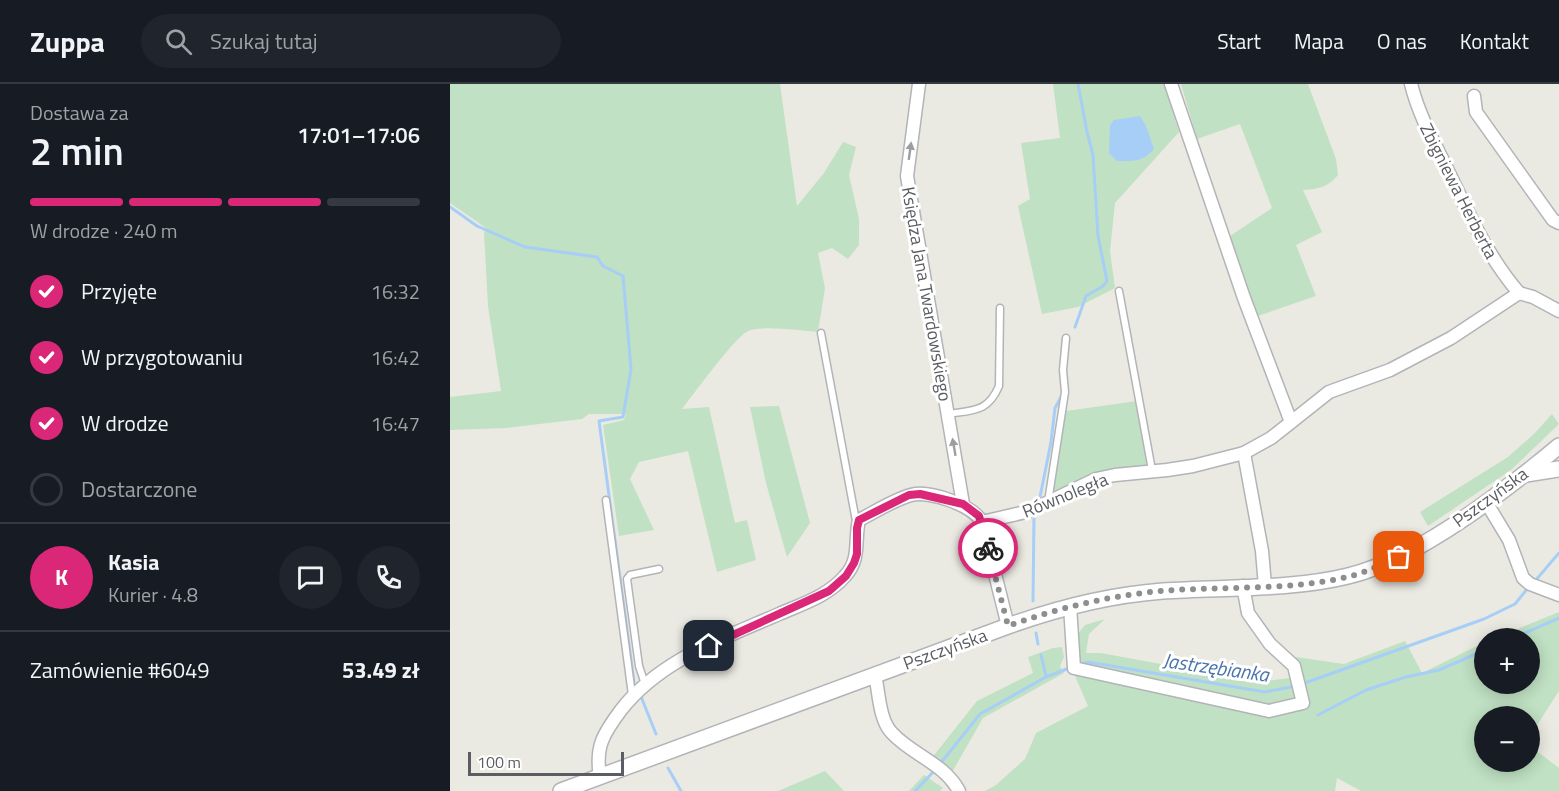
<!DOCTYPE html>
<html lang="pl">
<head>
<meta charset="utf-8">
<style>
  body { margin:0; font-family:"Titillium Web",sans-serif; background:#20242c; color:#f1f3f6; height:100vh; display:flex; flex-direction:column; font-size:22px; white-space:nowrap }
  * { box-sizing:border-box; margin:0 }
  p { font-size:20px; color:#9ea1a6 }
  .icon { flex:none; width:33px; height:33px; fill:none; stroke:currentColor; stroke-width:2; stroke-linecap:round; stroke-linejoin:round }
  .map { position:relative; flex:1; overflow:hidden }
  .sheet { display:flex; flex-direction:column; background:#171b24; width:450px }
  .sheet>* { flex:none }
  .buttons { position:absolute; left:1024px; top:544px; display:grid; gap:12px }
  .buttons a { display:grid; place-items:center; width:66px; height:66px; border-radius:50%; background:#171b24; box-shadow:0 3px 15px #0003; font-size:30px }
  .scale { position:absolute; left:18px; bottom:15px; width:156px; box-sizing:border-box; padding-left:6px; border:3px solid #5a5d61; border-top:0; font-size:16px; line-height:21px; white-space:nowrap; color:#5a5d61; -webkit-text-stroke:4px #fff; paint-order:stroke }
  .pin { position:absolute; display:grid; place-items:center; width:51px; height:51px; color:#fff; margin:-26px; border-radius:12px; box-shadow:0 3px 9px #0006 }
  .courier { position:absolute; display:grid; place-items:center; width:60px; height:60px; margin:-30px; border:4px solid #db2777; border-radius:50%; background:#fff; color:#222; box-shadow:0 2px 8px #0007 }
  .summary em { font-style:normal; font-weight:600 }
  .summary div { display:flex; flex-direction:column-reverse }
  .summary { display:flex; align-items:center; justify-content:space-between; height:102px; padding:0 30px }
  h1 { font-size:39px; font-weight:600; line-height:45px }
  .bar { display:grid; grid-template-columns:repeat(4,1fr); gap:9px 6px; align-content:center; height:72px; padding:0 30px }
  .bar i { height:8px; border-radius:4px; background:#363941 }
  .bar .selected { background:#db2777 }
  .bar p { grid-column:span 4 }
  .line { display:flex; align-items:center; gap:15px; padding:0 30px; border-top:2px solid #363941 }
  .line div { flex:1 }
  .round { display:grid; place-items:center; flex:none; width:63px; height:63px; border-radius:32px; background:#20242c }
  ol { padding:0 30px; list-style:none }
  li { display:flex; align-items:center; gap:18px; height:66px }
  li p { margin-inline-start:auto }
  li .icon { padding:6px; border-radius:50%; background:#db2777; color:#fff; stroke-width:4 }
  li:last-child { color:#9ea1a6 }
  li i { width:33px; height:33px; border:3px solid #363941; border-radius:50% }
  header { display:flex; align-items:center; gap:36px; box-sizing:border-box; height:84px; padding:0 30px; background:#171b24; border-bottom:2px solid #363941 }
  header strong { font-size:28px }
  nav { display:flex; gap:33px; margin-inline-start:auto; font-size:21px }
  .search { width:420px; height:54px; background:#20242c; display:flex; align-items:center; gap:15px; box-sizing:border-box; padding:0 21px; border-radius:33px; color:#9ea1a6; font-size:22px }
  main { display:flex; flex:1; min-height:0 }
  .map>svg:first-child { display:block }
</style>
</head>
<body>
<header>
<strong>Zuppa</strong>
<div class="search"><svg class="icon" aria-label="search" viewBox="0 0 24 24"><circle cx="10" cy="10" r="6"/><path d="M15 15l6 6"/></svg>Szukaj tutaj</div>
<nav><a>Start</a><a>Mapa</a><a>O nas</a><a>Kontakt</a></nav>
</header>
<main>
<section class="sheet">
<div class="summary"><div><h1>2 min</h1><p>Dostawa za</p></div><em>17:01–17:06</em></div>
<div class="bar"><i class="selected"></i><i class="selected"></i><i class="selected"></i><i></i><p>W drodze · 240 m</p></div>
<ol>
<li><svg class="icon" aria-label="check" viewBox="0 0 24 24"><path d="M5 12l5 5 9-10"/></svg>Przyjęte<p>16:32</p></li>
<li><svg class="icon" aria-label="check" viewBox="0 0 24 24"><path d="M5 12l5 5 9-10"/></svg>W przygotowaniu<p>16:42</p></li>
<li><svg class="icon" aria-label="check" viewBox="0 0 24 24"><path d="M5 12l5 5 9-10"/></svg>W drodze<p>16:47</p></li>
<li><i></i>Dostarczone</li>
</ol>
<div class="line" style="height:108px"><b class="round" style="background:#db2777;color:#fff">K</b><div><b>Kasia</b><p>Kurier · 4.8</p></div><a class="round"><svg class="icon" aria-label="chat" viewBox="0 0 24 24"><path d="M4 5h16v11H9l-5 4z"/></svg></a><a class="round"><svg class="icon" aria-label="phone" viewBox="0 0 24 24"><path d="M5 4h4l2 5-3 2q2 4 5 5l2-3 5 2v4C11 20 4 13 5 4z"/></svg></a></div>
<div class="line" style="height:78px"><div>Zamówienie #6049</div><b>53.49 zł</b></div>
</section>
<div class="map">
<svg width="1109" height="707" viewBox="0 0 1109 707">
  <rect width="100%" height="100%" fill="#ebeae2"/>
  <g fill="#c0e1c3">
    <path d="M0,0H330L347,122L374,89L393,58L406,63L399,91L409,135V161L398,175L382,164L368,169L375,204L368,248C353,247 311,241 298,247C284,254 244,310 232,325L259,323L285,439L297,436L306,476L267,488L238,367L189,378L180,395L204,446L169,452L153,341L174,336L176,330H139L132,335L56,344L0,346V313L51,307L38,222L34,149L36,144L0,119Z"/>
    <polygon points="603,0 714,0 729,48 665,119 660,167 665,204 628,223 592,230 568,122 580,115 571,59 610,54"/>
    <path d="M731,0H858L886,75L888,91C878,103 869,105 853,106L872,148L846,161L866,212L805,233L780,152L822,124L790,40L747,55Z"/>
    <polygon points="687,317 701,383 607,410 602,406 616,327"/>
    <polygon points="329,322 360,439 337,473 316,399 300,323"/>
    <polygon points="1102,330 1109,340 1061,386 978,442 970,428 1058,373 1085,349"/>
    <polygon points="1109,528 1109,607 1080,652 1080,633 1035,633 1035,678 1080,678 1080,662 1109,684 1109,707 911,707 887,694 885,707 535,707 546,701 575,675 586,649 638,622 622,585 626,552 635,541 655,535 639,550 636,569 651,569 808,598 847,593 839,572 894,580 955,557 972,589 1035,558 1035,600 1080,600 1080,555 1043,555"/>
    <polygon points="612,563 614,573 610,582 614,589 533,634 501,690 481,675 527,617 583,589 578,573 603,564"/>
    <polygon points="375,687 394,707 328,707"/>
    <polygon points="474,691 493,704 490,707 459,707"/>
  </g>
  <path fill="#a7cef6" d="M690,32L696,42L704,65C693,78 683,77 667,77L659,69L660,41L664,36Z"/>
  <g fill="none" stroke-linecap="round" stroke-linejoin="round">
    <g stroke="#a7cef6" stroke-width="3">
      <polyline points="0,123 27,142 75,163 147,173 153,182 173,192 181,285 173,333 149,337 184,598"/>
      <polyline points="625,243 636,212 653,202 657,197 648,152 643,71 637,48 628,0"/>
      <polyline points="589,418 601,358 605,324 611,313"/>
      <polyline points="1085,497 1109,469"/>
      <polyline points="583,517 584,432"/>
      <polyline points="586,549 588,560"/>
      <polyline points="1061,555 1109,534"/>
      <polyline points="591,571 596,592"/>
      <polyline points="631,580 638,578 815,608 846,602"/>
      <polyline points="852,600 1034,535 1065,520 1078,504"/>
      <polyline points="190,610 206,650"/>
      <polyline points="868,631 916,606 956,593 989,586 1035,566"/>
      <polyline points="490,680 530,630 596,593 622,583"/>
      <polyline points="218,684 231,707"/>
      <polyline points="465,707 486,685"/>
    </g>
    <g stroke="#b2b4b8" stroke-width="9">
      <g id="service">
        <polyline points="669,207 702,386"/>
        <polyline points="371,249 406,437"/>
        <path d="M498,330C524,326 538,328 549,302L550,224"/>
        <polyline points="156,416 182,611"/>
        <polyline points="598,418 615,308 613,286 616,254"/>
        <polyline points="195,600 189,582 177,495 180,491 209,485"/>
      </g>
    </g>
    <g stroke="#b2b4b8" stroke-width="15">
      <g id="minor">
        <polyline points="469,0 457,92 513,420"/>
        <polyline points="721,0 794,214 841,338"/>
        <path d="M961,0C969,32 985,60 999,89C1020,132 1038,173 1069,209"/>
        <polyline points="1024,12 1026,28 1103,136 1109,139"/>
        <polyline points="794,369 812,467 815,502"/>
        <polyline points="1036,418 1059,456 1073,494 1080,500 1109,511"/>
        <polyline points="532,438 558,542"/>
        <polyline points="620,522 624,584 819,627 853,619 844,582 820,560 798,529 793,502"/>
        <path d="M425,591C429,608 429,636 442,649C462,671 494,679 509,707"/>
        <path d="M150,693C145,663 153,650 171,626C210,576 272,555 329,530C352,520 378,512 395,492C411,475 404,457 409,436C425,428 443,416 461,411C479,406 523,421 532,438L580,427L646,395L665,391L717,386L743,382L794,369L821,354L879,308L940,286L1001,254L1069,209L1083,213L1109,227"/>
      </g>
    </g>
    <g stroke="#b2b4b8" stroke-width="18">
      <g id="tertiary">
        <polyline points="1076,390 1109,385"/>
        <path d="M111,707L558,542C608,524 660,511 713,507C772,503 842,506 898,492C966,476 1055,407 1109,362"/>
      </g>
    </g>
    <use href="#service" stroke="#fff" stroke-width="6"/>
    <use href="#minor" stroke="#fff" stroke-width="12"/>
    <use href="#tertiary" stroke="#fff" stroke-width="15"/>
  </g>
  <defs><path id="oneway-solid" d="M-6-.8H1V-3.2L6.5 0L1 3.2V.8H-6Z" transform="scale(1.5)"/></defs>
  <g fill="#9c9ea0">
    <use href="#oneway-solid" transform="translate(460 67) rotate(-82)"/>
    <use href="#oneway-solid" transform="translate(504 363) rotate(-100)"/>
  </g>
  <g fill="none" stroke-linecap="round" stroke-linejoin="round">
    <path stroke="#8d8e8e" stroke-width="6" stroke-dasharray="0 10.8" d="M538,464L558,542C608,524 658,512 710,507C772,502 837,507 897,493C915,489 932,480 949,473"/>
    <polyline stroke="#db2777" stroke-width="8" points="259,562 379,507 396,492 404,479 407,470 407,444 409,436 459,411 470,410 513,420 529,432 538,464"/>
  </g>
  <g text-anchor="middle" dominant-baseline="central" stroke-width="6" stroke-linejoin="round" paint-order="stroke">
    <g font-size="18" fill="#5a5d61" stroke="#fff">
      <text transform="translate(1009 107) rotate(63)">Zbigniewa Herberta</text>
      <text transform="translate(477 210) rotate(80)">Księdza Jana Twardowskiego</text>
      <text transform="translate(615 411) rotate(-22)">Równoległa</text>
      <text transform="translate(1040 413) rotate(-36)">Pszczyńska</text>
      <text transform="translate(495 565) rotate(-20)">Pszczyńska</text>
    </g>
    <g font-size="20" font-style="italic" fill="#4a74ae" stroke="#fff">
      <text transform="translate(766 583) rotate(8)">Jastrzębianka</text>
    </g>
  </g>
</svg>
<div class="buttons">
<a>+</a>
<a>−</a>
</div>
<div class="scale">100 m</div>
<div class="pin" style="left:949px;top:473px;background:#ea580c"><svg class="icon" aria-label="bag" viewBox="0 0 24 24"><path d="M5 8h14l-1 12H6zM9 8a3 3 0 0 1 6 0"/></svg></div>
<div class="pin" style="left:259px;top:562px;background:#1f2937"><svg class="icon" aria-label="home" viewBox="0 0 24 24"><path d="M3 11l9-7 9 7M6 9v11h12V9"/></svg></div>
<div class="courier" style="left:538px;top:464px"><svg class="icon" aria-label="bike" viewBox="0 0 24 24"><circle cx="6" cy="16" r="4"/><circle cx="18" cy="16" r="4"/><path d="M6 16l4-8h5l3 8M10 8l3 8H6M13 5h3"/></svg></div>
</div>
</main>
</body>
</html>
